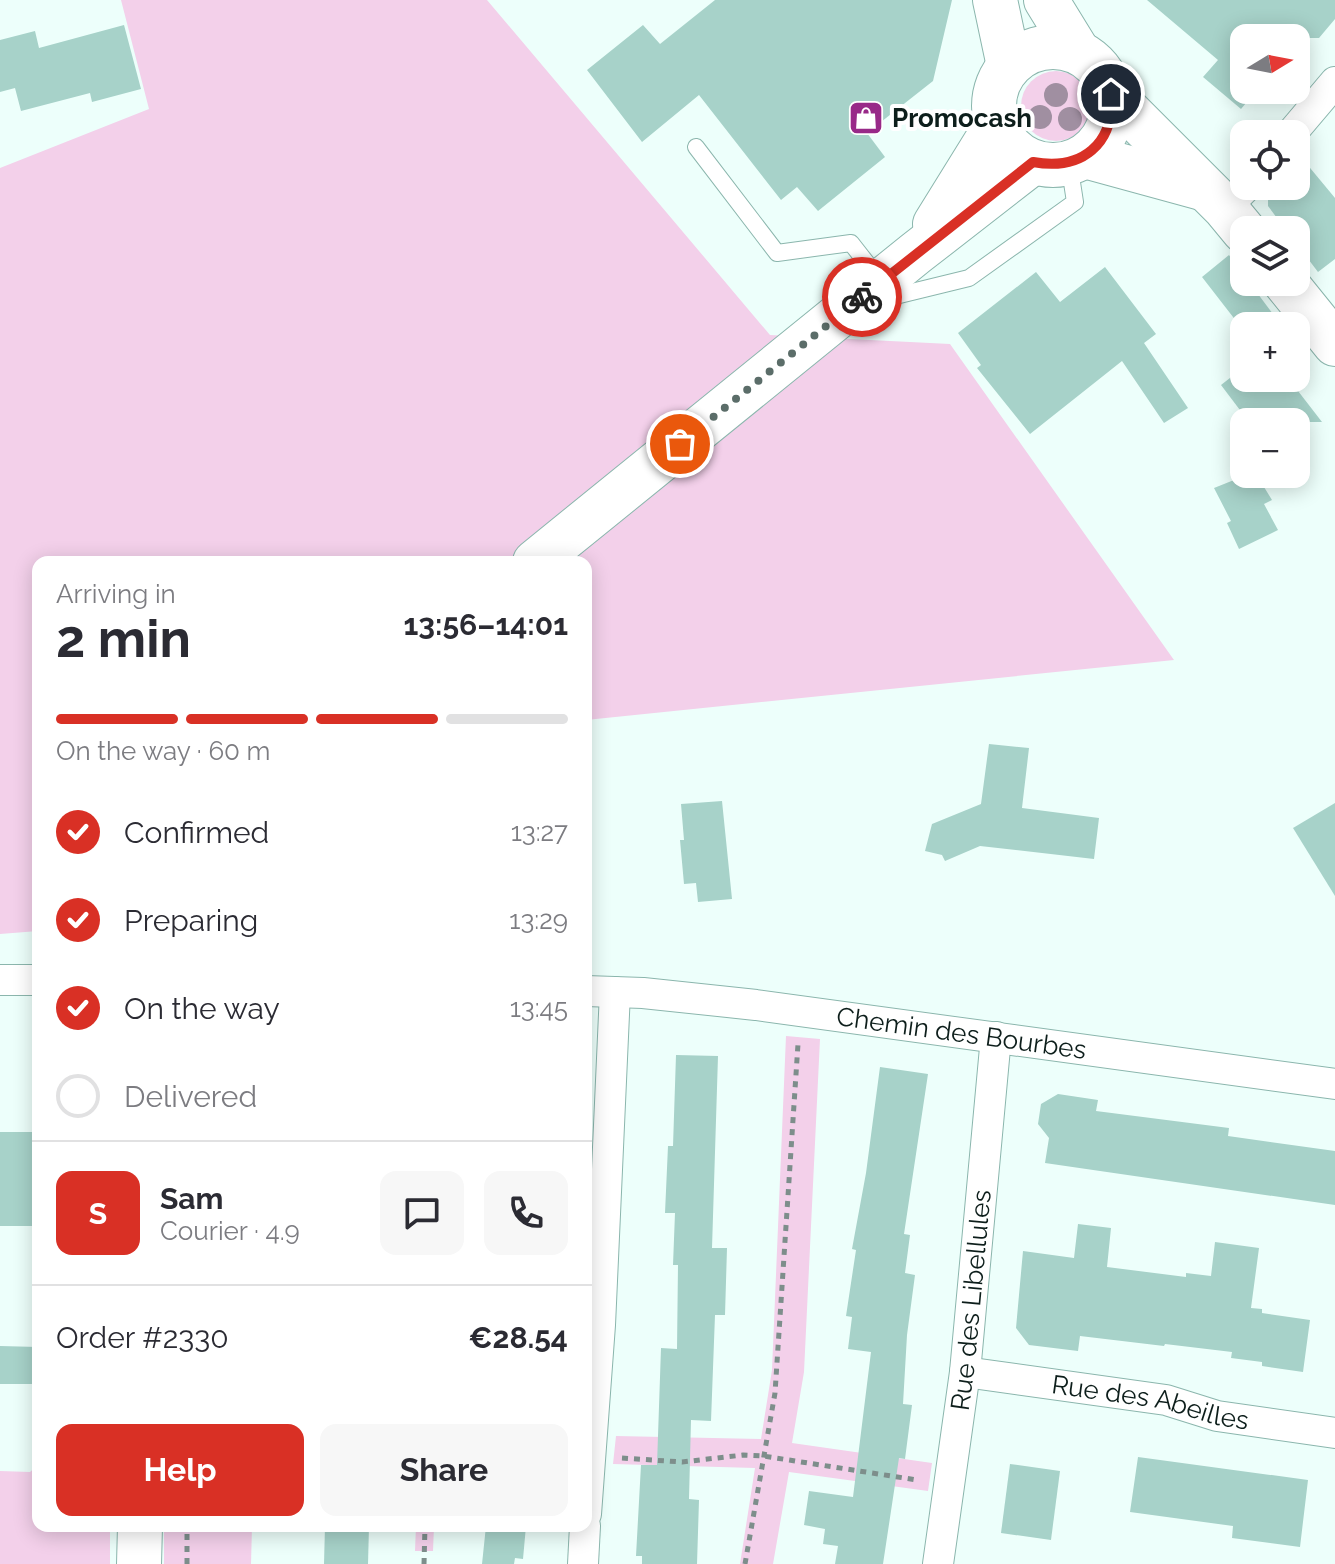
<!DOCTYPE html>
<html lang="en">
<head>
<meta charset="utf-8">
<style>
  body { margin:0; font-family:Raleway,sans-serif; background:#f7f7f7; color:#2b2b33; height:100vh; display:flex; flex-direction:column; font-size:30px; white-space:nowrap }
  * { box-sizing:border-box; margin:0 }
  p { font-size:26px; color:#7c7c81 }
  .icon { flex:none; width:44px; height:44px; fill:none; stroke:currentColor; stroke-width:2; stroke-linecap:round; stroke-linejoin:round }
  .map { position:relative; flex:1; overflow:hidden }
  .panel { position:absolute; left:32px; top:556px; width:560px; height:976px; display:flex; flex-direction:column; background:#fff; border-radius:16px; box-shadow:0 4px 20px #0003 }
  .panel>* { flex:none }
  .needle { width:52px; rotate:80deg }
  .controls { position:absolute; left:1230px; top:24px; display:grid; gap:16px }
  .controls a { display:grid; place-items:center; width:80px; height:80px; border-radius:16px; background:#fff; box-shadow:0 4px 20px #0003; font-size:40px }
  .pin { position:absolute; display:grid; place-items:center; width:68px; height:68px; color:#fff; margin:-34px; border:4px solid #fff; border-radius:50%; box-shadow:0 2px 8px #0007 }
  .courier { position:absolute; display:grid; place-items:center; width:80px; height:80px; margin:-40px; border:6px solid #d93025; border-radius:50%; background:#fff; color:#222; box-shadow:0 2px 10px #0007 }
  .head em { font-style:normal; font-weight:700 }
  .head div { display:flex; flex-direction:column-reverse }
  .head { display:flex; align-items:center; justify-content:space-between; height:136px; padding:0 24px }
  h1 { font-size:52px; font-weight:700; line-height:60px }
  .bar { display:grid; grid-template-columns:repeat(4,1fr); gap:12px 8px; align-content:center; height:96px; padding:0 24px }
  .bar i { height:10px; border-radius:6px; background:#e1e1e2 }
  .bar .on { background:#d93025 }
  .bar p { grid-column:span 4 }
  .line { display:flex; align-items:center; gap:20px; padding:0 24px; border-top:2px solid #e1e1e2 }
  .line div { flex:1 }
  .round { display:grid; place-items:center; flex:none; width:84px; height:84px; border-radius:16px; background:#f7f7f7 }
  ol { padding:0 24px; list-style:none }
  li { display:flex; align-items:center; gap:24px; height:88px }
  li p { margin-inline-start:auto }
  li .icon { padding:8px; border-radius:50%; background:#d93025; color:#fff; stroke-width:4 }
  li:last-child { color:#7c7c81 }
  li i { width:44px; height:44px; border:4px solid #e1e1e2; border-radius:50% }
  .button { display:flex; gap:16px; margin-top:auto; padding:16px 24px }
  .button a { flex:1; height:92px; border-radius:16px; background:#d93025; color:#fff; font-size:32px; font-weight:700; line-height:92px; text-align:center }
  .button a+a { background:#f7f7f7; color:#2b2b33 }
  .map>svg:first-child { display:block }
</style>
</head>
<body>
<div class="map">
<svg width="1335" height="1564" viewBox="0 0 1335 1564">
  <rect width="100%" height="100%" fill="#edfffb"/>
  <g fill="#f3d0ea">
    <polygon points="121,0 487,0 770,335 950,344 1174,660 586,720 586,562 38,562 38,931 0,934 0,168 149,109"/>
    <circle cx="1056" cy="106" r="35"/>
    <polygon points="786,1036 820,1039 804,1372 792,1443 932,1463 928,1491 789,1472 773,1564 740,1564 755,1468 613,1464 616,1436 761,1439 772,1370"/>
    <polygon points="38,1465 38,1526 110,1526 110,1564 0,1564 0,1471 30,1472"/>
    <polygon points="164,1526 252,1526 251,1564 164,1564"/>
    <polygon points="416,1526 434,1526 433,1551 415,1551"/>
  </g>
  <g fill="#a7d2c9">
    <polygon points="715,0 952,0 933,81 867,133 885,157 818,211 797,187 781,200 699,95 642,142 587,70 643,25 660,44"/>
    <polygon points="1147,0 1335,0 1335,19 1319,38 1299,38 1296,42 1296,38 1244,38 1244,90 1257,90 1241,109 1203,77 1218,60"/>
    <polygon points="124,25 141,89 92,102 90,93 21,111 15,88 0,92 0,40 35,31 39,48"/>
    <polygon points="1296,151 1335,198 1335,259 1318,272 1296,243 1296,230 1286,230 1268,206 1268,196 1276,186 1296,186"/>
    <polygon points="1229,255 1244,276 1244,282 1249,282 1282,326 1240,326 1202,277"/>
    <polygon points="1105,267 1156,334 1144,343 1188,408 1164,423 1122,361 1030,434 977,368 981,365 958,333 1036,272 1060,302"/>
    <polygon points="1244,367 1244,378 1288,378 1322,422 1249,422 1221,385"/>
    <polygon points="1249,474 1256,474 1272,500 1264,504 1278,530 1239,549 1227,523 1231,521 1214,488"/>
    <polygon points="989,744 1029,748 1022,808 1099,818 1094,859 980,846 945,861 942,855 925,851 932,824 981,804"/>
    <polygon points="722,801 732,899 698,902 696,883 684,884 680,840 684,840 681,804"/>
    <polygon points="1335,803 1335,896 1293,828"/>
    <polygon points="676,1055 718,1056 712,1248 727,1248 725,1315 715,1315 711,1421 691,1420 689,1499 699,1500 697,1564 642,1564 642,1556 636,1556 641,1465 657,1465 661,1348 677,1349 678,1265 673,1265 675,1213 665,1213 668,1146 673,1146"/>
    <polygon points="880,1067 928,1074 904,1234 910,1235 905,1273 915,1275 907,1335 903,1404 912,1405 905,1459 899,1458 883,1564 835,1564 838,1546 823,1544 825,1529 804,1525 809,1491 853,1497 871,1352 848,1349 852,1317 846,1316 856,1250 852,1249 866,1173"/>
    <polygon points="1058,1094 1098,1100 1096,1111 1229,1128 1228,1136 1335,1151 1335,1205 1045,1163 1049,1138 1038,1124 1041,1104"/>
    <polygon points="0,1132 36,1132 34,1226 0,1226"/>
    <polygon points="1078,1224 1111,1228 1107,1267 1186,1277 1186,1273 1211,1276 1215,1242 1259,1248 1251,1308 1262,1309 1262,1313 1310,1320 1303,1372 1262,1366 1262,1362 1231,1358 1232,1352 1165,1344 1164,1346 1080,1336 1078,1351 1029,1345 1016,1328 1023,1251 1074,1258"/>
    <polygon points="0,1346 38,1347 38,1384 0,1384"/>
    <polygon points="1138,1457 1308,1480 1300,1547 1232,1538 1233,1526 1130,1512"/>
    <polygon points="1010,1464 1060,1471 1051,1540 1001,1533"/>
    <polygon points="325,1526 369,1526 368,1564 324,1564"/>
    <polygon points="486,1526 526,1526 523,1559 515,1558 514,1564 482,1564"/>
  </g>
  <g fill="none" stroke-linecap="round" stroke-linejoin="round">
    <g stroke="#8bb6ad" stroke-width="18">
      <g id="service">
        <polyline points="696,147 777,253 851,243 880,280"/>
        <polyline points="879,300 969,278 1075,202 1069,163"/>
      </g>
    </g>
    <g stroke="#8bb6ad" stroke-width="32">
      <g id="minor">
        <polyline points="1291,134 1335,82"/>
        <polyline points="1225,208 1247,186"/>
        <polyline points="0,980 38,980"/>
        <path id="s1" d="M586,991L643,993L756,1005L1335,1084"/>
        <path id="s2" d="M965,1372L1166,1400L1217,1416L1335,1433"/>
        <polyline points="586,1514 600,1325 615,992"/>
        <polyline points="583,1564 585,1526"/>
        <path id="s3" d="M938,1564L965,1372L996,1037"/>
      </g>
    </g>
    <g stroke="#8bb6ad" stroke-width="46">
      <g id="secondary">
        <polyline points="995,0 1009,66"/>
        <polyline points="1046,0 1078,52"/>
        <circle cx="1053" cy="106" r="59"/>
        <polyline points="1111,94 1225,208 1244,231"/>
        <polyline points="1085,156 1202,188"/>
        <polyline points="935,224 997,124"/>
        <polyline points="1285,282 1335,344"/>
        <polyline points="535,562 916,253 1033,162"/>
        <polyline points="139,1564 140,1526"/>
      </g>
    </g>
    <g stroke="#7d8e8b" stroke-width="5" stroke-dasharray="6 6" stroke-linecap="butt">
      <polyline points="622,1458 682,1462 743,1455 763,1456 917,1480"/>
      <polyline points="187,1564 187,1526"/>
      <polyline points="424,1564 425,1526"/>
      <polyline points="745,1564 775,1393 798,1044"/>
    </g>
    <use href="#service" stroke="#fff" stroke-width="16"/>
    <use href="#minor" stroke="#fff" stroke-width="30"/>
    <use href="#secondary" stroke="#fff" stroke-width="44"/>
  </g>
  <g fill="#a08fa1">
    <circle cx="1056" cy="95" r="12"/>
    <circle cx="1040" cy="117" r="12"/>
    <circle cx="1070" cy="119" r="12"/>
  </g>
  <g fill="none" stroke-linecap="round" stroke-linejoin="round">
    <polyline stroke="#5b6d69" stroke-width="8" stroke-dasharray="0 14.4" points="680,444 862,297"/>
    <path stroke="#d93025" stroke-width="10" d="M862,297L1033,162C1082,171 1115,144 1111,94"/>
  </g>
  <defs>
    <g id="shop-square" transform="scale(1.8)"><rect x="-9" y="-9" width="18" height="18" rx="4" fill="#982988" stroke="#fff"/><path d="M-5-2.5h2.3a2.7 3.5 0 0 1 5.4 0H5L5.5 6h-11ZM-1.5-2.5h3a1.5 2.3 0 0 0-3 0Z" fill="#fff"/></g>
  </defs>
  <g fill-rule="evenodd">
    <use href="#shop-square" x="866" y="118"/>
  </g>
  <g text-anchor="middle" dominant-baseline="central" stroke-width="8" stroke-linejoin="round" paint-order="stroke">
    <g font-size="26" font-weight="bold" fill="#0d1e1b" stroke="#fff" text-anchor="start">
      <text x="892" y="118">Promocash</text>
    </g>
    <g font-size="26" fill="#0d1e1b" stroke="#fff">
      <text stroke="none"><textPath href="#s1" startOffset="378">Chemin des Bourbes</textPath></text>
      <text stroke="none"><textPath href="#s3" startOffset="266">Rue des Libellules</textPath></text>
      <text stroke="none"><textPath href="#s2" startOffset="188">Rue des Abeilles</textPath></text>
    </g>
  </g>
</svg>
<div class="controls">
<a><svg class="needle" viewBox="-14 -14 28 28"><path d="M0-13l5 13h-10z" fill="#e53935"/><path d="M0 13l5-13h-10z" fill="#7c7c81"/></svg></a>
<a><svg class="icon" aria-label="locate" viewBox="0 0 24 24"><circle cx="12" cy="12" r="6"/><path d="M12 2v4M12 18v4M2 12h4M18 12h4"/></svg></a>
<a><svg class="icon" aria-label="layers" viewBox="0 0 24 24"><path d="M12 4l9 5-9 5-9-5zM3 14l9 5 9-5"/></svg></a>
<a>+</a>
<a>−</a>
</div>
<div class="pin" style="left:680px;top:444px;background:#ea580c"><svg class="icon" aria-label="bag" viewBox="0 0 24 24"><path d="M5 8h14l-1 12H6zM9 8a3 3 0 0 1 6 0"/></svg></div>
<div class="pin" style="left:1111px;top:94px;background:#1f2937"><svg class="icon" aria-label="home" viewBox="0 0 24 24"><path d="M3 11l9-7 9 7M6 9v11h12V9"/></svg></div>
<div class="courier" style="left:862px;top:297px"><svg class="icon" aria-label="bike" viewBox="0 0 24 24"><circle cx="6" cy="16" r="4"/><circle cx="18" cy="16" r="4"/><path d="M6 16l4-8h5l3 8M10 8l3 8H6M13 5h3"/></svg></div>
<section class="panel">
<div class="head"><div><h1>2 min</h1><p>Arriving in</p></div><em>13:56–14:01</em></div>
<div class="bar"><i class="on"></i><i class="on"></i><i class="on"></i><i></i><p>On the way · 60 m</p></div>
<ol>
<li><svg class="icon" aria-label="check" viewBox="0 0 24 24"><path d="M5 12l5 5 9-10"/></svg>Confirmed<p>13:27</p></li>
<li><svg class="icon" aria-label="check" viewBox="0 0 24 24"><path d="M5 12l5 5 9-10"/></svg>Preparing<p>13:29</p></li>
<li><svg class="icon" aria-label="check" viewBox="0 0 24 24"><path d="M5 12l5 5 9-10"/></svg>On the way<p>13:45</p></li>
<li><i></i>Delivered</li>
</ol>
<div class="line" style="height:144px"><b class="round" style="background:#d93025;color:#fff">S</b><div><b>Sam</b><p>Courier · 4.9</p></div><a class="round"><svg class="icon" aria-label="chat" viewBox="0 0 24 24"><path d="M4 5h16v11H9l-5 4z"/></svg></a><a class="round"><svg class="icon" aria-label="phone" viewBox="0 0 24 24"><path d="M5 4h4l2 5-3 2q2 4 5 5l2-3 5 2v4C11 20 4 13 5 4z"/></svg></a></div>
<div class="line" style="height:104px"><div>Order #2330</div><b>€28.54</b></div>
<div class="button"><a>Help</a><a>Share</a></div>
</section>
</div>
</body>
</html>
